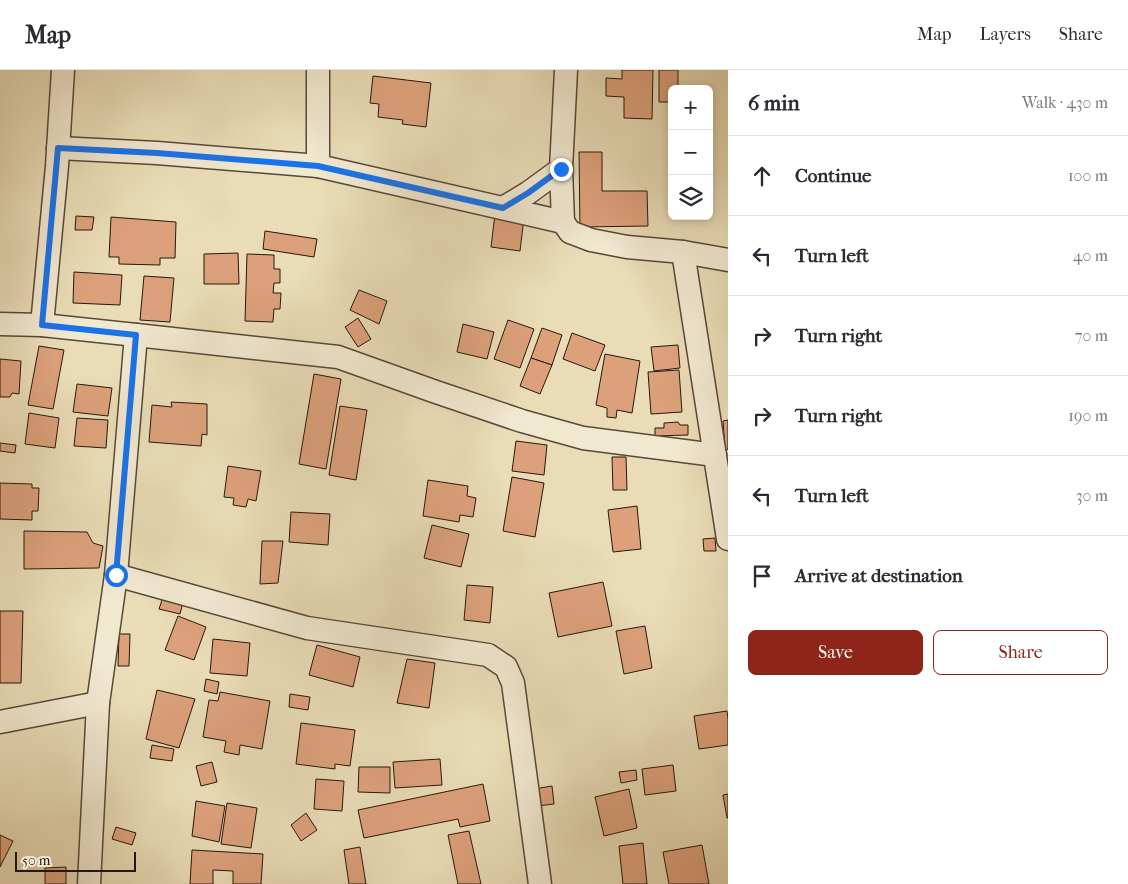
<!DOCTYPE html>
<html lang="en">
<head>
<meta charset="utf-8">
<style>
  :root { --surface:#fff; --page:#f2f2f3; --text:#2b2b33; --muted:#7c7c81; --line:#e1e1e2; --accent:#8f2418 }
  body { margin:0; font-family:"IM FELL French Canon",serif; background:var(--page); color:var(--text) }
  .controls { position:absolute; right:15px; top:15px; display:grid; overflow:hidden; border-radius:8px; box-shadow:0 2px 8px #0003 }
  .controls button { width:45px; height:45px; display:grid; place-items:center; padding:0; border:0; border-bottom:1px solid var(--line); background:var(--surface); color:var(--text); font:25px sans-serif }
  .scale { position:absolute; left:15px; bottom:12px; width:121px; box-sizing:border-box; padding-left:5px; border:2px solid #27180e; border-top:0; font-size:14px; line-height:18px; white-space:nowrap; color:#27180e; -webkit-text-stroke:4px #f1e8d0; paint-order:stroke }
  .stop { position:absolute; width:15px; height:15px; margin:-11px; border:4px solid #1a73e8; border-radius:50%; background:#fff }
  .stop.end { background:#1a73e8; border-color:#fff; box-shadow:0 1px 5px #0008 }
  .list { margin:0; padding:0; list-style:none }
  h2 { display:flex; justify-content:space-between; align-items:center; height:65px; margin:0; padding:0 20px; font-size:21px }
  h2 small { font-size:16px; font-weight:400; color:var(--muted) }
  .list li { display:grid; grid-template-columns:32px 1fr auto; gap:15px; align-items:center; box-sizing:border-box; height:80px; padding:0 20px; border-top:1px solid var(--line) }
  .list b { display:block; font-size:19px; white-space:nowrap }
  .list em { font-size:16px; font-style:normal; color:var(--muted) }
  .actions { display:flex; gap:10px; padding:15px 20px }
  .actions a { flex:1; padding:11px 0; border:1px solid var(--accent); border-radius:8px; text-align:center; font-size:18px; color:var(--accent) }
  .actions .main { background:var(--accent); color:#fff }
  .icon { flex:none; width:28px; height:28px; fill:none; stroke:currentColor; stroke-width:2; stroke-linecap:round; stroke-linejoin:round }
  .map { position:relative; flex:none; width:728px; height:814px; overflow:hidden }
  header { display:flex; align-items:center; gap:30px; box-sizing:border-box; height:70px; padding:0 25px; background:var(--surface); border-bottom:1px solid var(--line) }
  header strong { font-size:24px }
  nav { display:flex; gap:28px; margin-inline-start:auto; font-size:18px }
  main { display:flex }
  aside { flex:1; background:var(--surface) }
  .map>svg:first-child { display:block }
</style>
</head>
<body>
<header>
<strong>Map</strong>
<nav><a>Map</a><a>Layers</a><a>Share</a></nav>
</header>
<main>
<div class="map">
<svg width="728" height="814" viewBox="0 0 728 814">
  <rect width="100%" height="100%" fill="#e9dcb6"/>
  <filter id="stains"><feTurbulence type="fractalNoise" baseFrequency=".004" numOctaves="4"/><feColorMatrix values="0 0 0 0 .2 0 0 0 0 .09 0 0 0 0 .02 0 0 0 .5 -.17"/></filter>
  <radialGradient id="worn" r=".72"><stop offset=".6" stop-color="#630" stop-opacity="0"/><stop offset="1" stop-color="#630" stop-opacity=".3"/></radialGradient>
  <g fill="#dca17b" stroke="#27180e">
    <polygon points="622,0 653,0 652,49 624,48 624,27 606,26 606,8 622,9"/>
    <polygon points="659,0 678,0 678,19 672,19 672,32 659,32"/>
    <polygon points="373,6 431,13 426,57 402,54 403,50 378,47 379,34 370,33"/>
    <polygon points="579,82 602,82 602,121 647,121 648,156 580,157"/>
    <polygon points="495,144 524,148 520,181 491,177"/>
    <polygon points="76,146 94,147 92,160 75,160"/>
    <polygon points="111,147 176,152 175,188 160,188 160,195 119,194 119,187 109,187"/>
    <polygon points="265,161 317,169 314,187 263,179"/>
    <polygon points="238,183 239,214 204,214 204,184"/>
    <polygon points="247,184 274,185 274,199 280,199 280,213 274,213 273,223 281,223 280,239 274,239 273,252 245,251"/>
    <polygon points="74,202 122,205 120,235 73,233"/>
    <polygon points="144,206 174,208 170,252 140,250"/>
    <polygon points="359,220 387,231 379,254 350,240"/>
    <polygon points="358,248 371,269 358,277 345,257"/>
    <polygon points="508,250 534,259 520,298 494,289"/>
    <polygon points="463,254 494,262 487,289 457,282"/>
    <polygon points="542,258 562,265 552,295 531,288"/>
    <polygon points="572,263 605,275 595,301 563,289"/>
    <polygon points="678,275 680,298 654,301 651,277"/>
    <polygon points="39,276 64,280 53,339 28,335"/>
    <polygon points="605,284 640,291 632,343 617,340 616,348 607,347 607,338 596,335"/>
    <polygon points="531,288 552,295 540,324 520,316"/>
    <polygon points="0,289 21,291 19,324 12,323 10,327 0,327"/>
    <polygon points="679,300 682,342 651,344 648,302"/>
    <polygon points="314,304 341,309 326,399 299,394"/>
    <polygon points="77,314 112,318 108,346 73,342"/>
    <polygon points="171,332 207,334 207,365 202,364 201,376 149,372 152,335 172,337"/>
    <polygon points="340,336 367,340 356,410 329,405"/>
    <polygon points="29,343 59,348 55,378 25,374"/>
    <polygon points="77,348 108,350 106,378 74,376"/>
    <polygon points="728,350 728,379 725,380 723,351"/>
    <polygon points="678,352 680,355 688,355 688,365 655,366 655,358 664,358 664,353"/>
    <polygon points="516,371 547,375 544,405 512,401"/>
    <polygon points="0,373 16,375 15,383 0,381"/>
    <polygon points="612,387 626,387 627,420 613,420"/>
    <polygon points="228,396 261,401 256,431 248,429 246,437 233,435 234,428 224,427"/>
    <polygon points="512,407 544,413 535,467 503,461"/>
    <polygon points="428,410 468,416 467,426 476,428 473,447 460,445 459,452 423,446"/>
    <polygon points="0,413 32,414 32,418 39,418 38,441 32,441 32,450 0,449"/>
    <polygon points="637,436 641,479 613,482 608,440"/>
    <polygon points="291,442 330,444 328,475 289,472"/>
    <polygon points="432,455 469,464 461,497 424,488"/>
    <polygon points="24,461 87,462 93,473 103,476 99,498 24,499"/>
    <polygon points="715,468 716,481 704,481 703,469"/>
    <polygon points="262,471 283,471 278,513 260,514"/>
    <polygon points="603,512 612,556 558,567 549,523"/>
    <polygon points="467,515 493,517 490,553 464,550"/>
    <polygon points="163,527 183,532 180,544 159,539"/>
    <polygon points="0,541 23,541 21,613 0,613"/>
    <polygon points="178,546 206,557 194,590 165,580"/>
    <polygon points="645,556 652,598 624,604 616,561"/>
    <polygon points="119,564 130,564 129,596 118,596"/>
    <polygon points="213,569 250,573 247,606 210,603"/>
    <polygon points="317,575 360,587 353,617 309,605"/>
    <polygon points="407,589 435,593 429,638 397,633"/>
    <polygon points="206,609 219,612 217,624 204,621"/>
    <polygon points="157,620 195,629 179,678 146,669"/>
    <polygon points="220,622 270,631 262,679 240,675 239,685 224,682 226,671 203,667 209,630 218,631"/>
    <polygon points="290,624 310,627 308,640 289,637"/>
    <polygon points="727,641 728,649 728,675 699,679 694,646"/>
    <polygon points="301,653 355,660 350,696 335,694 335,699 296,694"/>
    <polygon points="152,675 174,679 172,691 150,688"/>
    <polygon points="440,689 442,715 395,718 393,692"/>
    <polygon points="212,692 217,712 201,716 196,696"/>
    <polygon points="673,695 676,721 645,725 642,699"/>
    <polygon points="359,697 390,697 390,723 358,722"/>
    <polygon points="636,700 637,710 621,713 619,702"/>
    <polygon points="316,709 344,711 342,741 314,739"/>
    <polygon points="483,714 490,751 460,757 458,749 364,768 358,740"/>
    <polygon points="552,716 554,734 537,736 534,719"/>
    <polygon points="629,719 637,758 604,766 595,727"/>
    <polygon points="728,724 728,748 727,748 723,725"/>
    <polygon points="196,731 225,736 219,772 192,766"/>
    <polygon points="227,733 257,738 251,778 221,774"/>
    <polygon points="306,743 317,760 301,771 291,755"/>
    <polygon points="116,757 136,763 132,775 112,769"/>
    <polygon points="469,761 481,814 458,814 448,765"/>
    <polygon points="0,765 13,771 0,797"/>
    <polygon points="643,773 647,814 623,814 619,776"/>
    <polygon points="702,775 709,814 669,814 663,782"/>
    <polygon points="360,777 366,814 349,814 344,780"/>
    <polygon points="192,780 263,784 261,814 233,814 233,801 213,800 213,814 190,814"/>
    <polygon points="66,797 66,814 45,814 45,798"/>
  </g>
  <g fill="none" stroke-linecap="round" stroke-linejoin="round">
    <g stroke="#584938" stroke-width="25">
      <g id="minor">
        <polyline points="566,0 561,99 563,152 570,162 591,170 627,177 683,182 728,190"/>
        <polyline points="58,78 157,83 318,96 563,152"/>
        <polyline points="318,96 318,0"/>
        <polyline points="503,138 528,123 561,99"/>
        <polyline points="683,182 728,469"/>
        <polyline points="0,254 42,255 136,265 116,505 98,633 89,814"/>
        <polyline points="42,255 57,96 63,0"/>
        <polyline points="136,265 338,287 436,322 522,351 583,368 715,385"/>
        <polyline points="116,505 307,558 488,585 506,597 513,613 540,814"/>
        <polyline points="0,652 98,633"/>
      </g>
    </g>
    <use href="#minor" stroke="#f1e8d0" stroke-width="22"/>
  </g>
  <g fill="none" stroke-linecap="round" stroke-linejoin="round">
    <polyline stroke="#1a73e8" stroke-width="6" points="116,505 136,265 42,255 58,78 157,83 318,96 503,138 528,123 561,99"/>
  </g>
  <rect width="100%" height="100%" filter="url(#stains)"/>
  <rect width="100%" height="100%" fill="url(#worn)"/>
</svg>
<div class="controls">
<button>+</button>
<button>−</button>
<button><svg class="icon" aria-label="layers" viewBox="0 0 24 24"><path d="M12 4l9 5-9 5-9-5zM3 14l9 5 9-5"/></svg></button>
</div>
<div class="scale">50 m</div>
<div class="stop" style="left:116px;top:505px"></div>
<div class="stop end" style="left:561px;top:99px"></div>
</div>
<aside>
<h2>6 min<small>Walk · 430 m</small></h2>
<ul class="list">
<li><svg class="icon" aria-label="ahead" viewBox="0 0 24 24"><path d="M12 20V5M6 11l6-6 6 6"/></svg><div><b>Continue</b></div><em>100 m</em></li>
<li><svg class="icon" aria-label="left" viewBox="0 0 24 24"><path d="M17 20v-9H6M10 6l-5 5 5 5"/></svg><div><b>Turn left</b></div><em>40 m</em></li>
<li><svg class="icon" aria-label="right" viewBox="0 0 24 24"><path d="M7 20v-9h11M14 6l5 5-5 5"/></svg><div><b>Turn right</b></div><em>70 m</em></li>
<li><svg class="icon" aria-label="right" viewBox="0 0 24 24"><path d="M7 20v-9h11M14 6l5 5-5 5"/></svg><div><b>Turn right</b></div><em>190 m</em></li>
<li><svg class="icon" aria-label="left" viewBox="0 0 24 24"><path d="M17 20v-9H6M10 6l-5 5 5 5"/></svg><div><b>Turn left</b></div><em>30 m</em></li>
<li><svg class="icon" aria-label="arrive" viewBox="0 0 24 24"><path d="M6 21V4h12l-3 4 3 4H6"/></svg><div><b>Arrive at destination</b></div></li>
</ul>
<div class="actions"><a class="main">Save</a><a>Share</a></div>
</aside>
</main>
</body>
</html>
